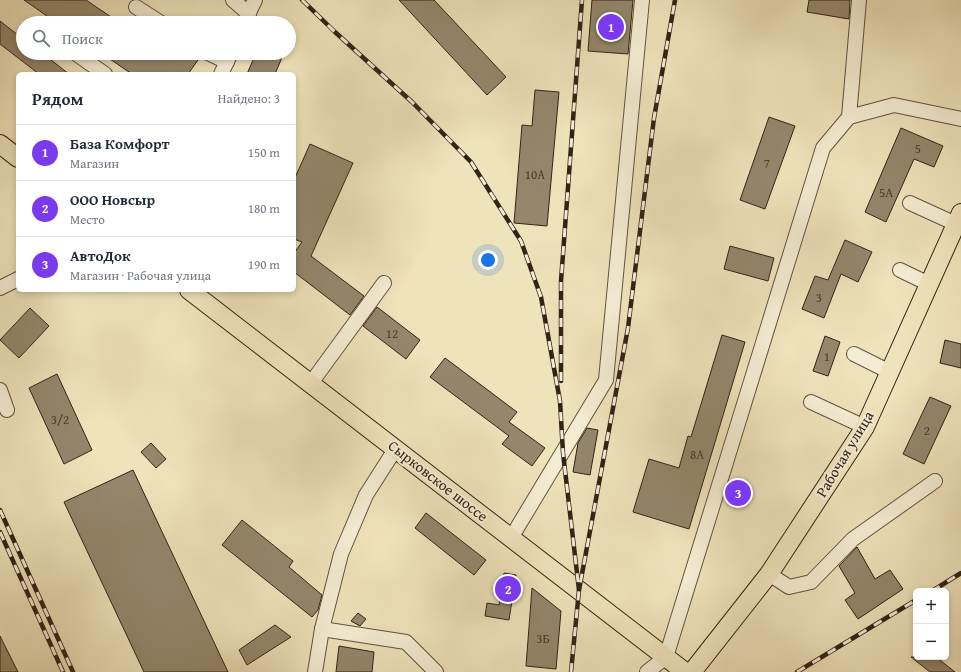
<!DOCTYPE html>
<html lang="ru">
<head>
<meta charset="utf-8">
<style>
  :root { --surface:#fff; --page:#f6f6f7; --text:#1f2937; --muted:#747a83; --line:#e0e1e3; --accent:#7c3aed }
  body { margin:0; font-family:"Gentium Book Plus",serif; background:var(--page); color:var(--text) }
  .controls { position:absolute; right:12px; bottom:12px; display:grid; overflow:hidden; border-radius:6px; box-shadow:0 2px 6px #0003 }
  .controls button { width:36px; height:36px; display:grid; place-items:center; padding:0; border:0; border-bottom:1px solid var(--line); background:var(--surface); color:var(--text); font:20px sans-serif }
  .you { position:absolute; left:488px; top:260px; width:14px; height:14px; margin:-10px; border:3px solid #fff; border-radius:50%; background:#1a73e8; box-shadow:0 0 0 6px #1a73e833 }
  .badge { display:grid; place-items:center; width:26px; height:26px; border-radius:50%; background:var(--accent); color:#fff; font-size:13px; font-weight:700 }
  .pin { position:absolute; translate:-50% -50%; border:2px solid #fff; box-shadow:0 1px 4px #0006 }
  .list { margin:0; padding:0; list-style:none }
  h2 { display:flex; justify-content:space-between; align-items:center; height:52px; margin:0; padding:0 16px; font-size:17px }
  h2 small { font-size:13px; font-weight:400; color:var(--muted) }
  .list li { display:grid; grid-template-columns:26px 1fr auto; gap:12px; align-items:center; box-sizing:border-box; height:56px; padding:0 16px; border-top:1px solid var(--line) }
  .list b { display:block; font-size:15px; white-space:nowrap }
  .list p { margin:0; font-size:13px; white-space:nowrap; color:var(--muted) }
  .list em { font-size:13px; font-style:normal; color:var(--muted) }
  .icon { flex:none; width:22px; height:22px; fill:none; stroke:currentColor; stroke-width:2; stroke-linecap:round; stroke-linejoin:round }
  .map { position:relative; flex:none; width:961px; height:672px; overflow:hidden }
  .search { position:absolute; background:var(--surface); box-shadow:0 2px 6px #0003; left:16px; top:16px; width:280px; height:44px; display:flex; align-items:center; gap:10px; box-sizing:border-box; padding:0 14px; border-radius:22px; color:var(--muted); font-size:15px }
  .panel { position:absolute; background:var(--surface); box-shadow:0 2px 6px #0003; left:16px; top:72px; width:280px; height:220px; border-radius:6px }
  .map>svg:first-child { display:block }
</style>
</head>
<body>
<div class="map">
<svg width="961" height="672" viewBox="0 0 961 672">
  <rect width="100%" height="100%" fill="#efe3bb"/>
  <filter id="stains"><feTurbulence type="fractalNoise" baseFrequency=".005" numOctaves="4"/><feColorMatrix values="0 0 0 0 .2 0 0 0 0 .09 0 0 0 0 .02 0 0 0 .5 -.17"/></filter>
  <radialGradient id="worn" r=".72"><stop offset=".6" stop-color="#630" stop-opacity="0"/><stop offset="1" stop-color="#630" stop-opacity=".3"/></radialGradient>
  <g fill="#94876c" stroke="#322317">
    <polygon points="24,0 86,0 120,23 57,23"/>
    <polygon points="399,0 434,0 506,77 487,95"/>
    <polygon points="592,0 633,0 628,54 588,51"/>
    <polygon points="809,0 850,0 849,19 807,12"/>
    <polygon points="0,21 23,39 23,53 42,53 69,74 39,74 0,44"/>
    <polygon points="101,53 188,53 198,60 188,74 132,74"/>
    <polygon points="256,53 284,53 275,74 247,74"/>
    <polygon points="535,90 559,92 547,226 514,223 522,125 532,126"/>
    <polygon points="769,117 795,126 765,209 740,200"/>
    <polygon points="901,128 943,146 934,167 914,159 886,222 865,212"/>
    <polygon points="310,144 353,163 311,256 364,296 350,315 294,272 294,253 302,242 294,239 294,180"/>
    <polygon points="845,240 872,252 858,282 841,274 824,318 802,309 815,276 828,280"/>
    <polygon points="730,246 774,258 768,281 724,269"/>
    <polygon points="377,307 420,340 406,359 363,326"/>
    <polygon points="30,308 49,326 19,358 0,340"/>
    <polygon points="722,335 745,342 689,529 633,512 649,459 679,468 688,436 691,437"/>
    <polygon points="825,336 840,342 828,376 813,371"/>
    <polygon points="945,340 961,344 961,368 940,363"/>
    <polygon points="445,358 517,412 509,422 545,448 532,466 502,444 509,436 430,377"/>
    <polygon points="57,374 92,450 64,464 29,388"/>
    <polygon points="930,397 951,406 924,464 903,454"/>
    <polygon points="587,428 598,430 590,475 573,472 578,443"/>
    <polygon points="151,443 166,459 156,468 141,452"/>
    <polygon points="133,470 228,672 144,672 64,502"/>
    <polygon points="426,513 486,560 474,575 415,528"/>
    <polygon points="242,520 293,561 289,567 322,595 318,610 312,617 222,545"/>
    <polygon points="857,547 875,579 890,570 903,589 858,619 845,600 855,593 839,566"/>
    <polygon points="504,573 516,575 509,620 485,616 487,603 499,605"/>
    <polygon points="532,588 561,611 556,669 526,666"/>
    <polygon points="358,613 366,619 360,626 351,621"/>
    <polygon points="275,625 291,637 247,665 239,650"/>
    <polygon points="0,636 18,672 0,672"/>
    <polygon points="339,646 374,652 372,672 336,672"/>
    <polygon points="911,657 936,657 955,672 930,672"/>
  </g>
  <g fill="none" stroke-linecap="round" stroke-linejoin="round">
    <g stroke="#615340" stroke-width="16">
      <g id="minor">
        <polyline points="233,0 249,14"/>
        <polyline points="136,7 161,23"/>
        <polyline points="244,23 255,0"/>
        <polyline points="75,53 105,74"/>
        <polyline points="208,53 227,62"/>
        <polyline points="221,74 231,53"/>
        <polyline points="849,117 859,0"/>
        <polyline points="910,203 956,224"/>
        <polyline points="900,270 929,284"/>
        <polyline points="0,288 18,279"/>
        <polyline points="854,354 890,372"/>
        <polyline points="311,383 384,283"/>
        <polyline points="0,390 7,410"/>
        <polyline points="811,402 865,427"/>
        <polyline points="511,538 606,380 642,0"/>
        <polyline points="769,574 789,587 811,582 853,539 935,481"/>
        <polyline points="322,629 406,642 436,672"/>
        <polyline points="315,672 322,629 341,554 366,495 396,448"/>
        <polyline points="647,672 666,657 823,148 849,117 894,105 961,119"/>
      </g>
    </g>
    <g stroke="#322317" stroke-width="20">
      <g id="major">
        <polyline points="0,144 18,158"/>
        <polyline points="189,290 685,672"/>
        <polyline points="692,672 769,574 865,427 961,213"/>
      </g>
    </g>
    <use href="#minor" stroke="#f5edd3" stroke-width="14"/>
    <use href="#major" stroke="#efe3bb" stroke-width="18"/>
    <g stroke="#322317" stroke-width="4.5">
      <g id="rail">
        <polyline points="302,0 335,32 412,102 471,162 521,241 541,297 560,401 563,453 579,590"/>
        <polyline points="561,381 561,281 582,0"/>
        <polyline points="0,510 73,672"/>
        <polyline points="0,532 63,672"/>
        <polyline points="932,591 961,573"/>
        <polyline points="571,672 579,590 628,328 654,118 675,0"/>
        <polyline points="797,672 916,600"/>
      </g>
    </g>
    <use href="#rail" stroke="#f5edd3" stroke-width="3" stroke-dasharray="9" stroke-linecap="butt"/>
  </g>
  <g text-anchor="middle" stroke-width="4" stroke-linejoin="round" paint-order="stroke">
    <g font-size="13" fill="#4a3c2c">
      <text x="918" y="153">5</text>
      <text x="767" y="168">7</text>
      <text x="535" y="179">10А</text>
      <text x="886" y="197">5А</text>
      <text x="819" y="302">3</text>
      <text x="392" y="338">12</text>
      <text x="827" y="361">1</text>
      <text x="60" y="424">3/2</text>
      <text x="927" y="435">2</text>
      <text x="697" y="459">8А</text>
      <text x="543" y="643">3Б</text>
    </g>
    <g font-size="15" fill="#322317" stroke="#f5edd3">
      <text transform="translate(845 454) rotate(-59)" y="5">Рабочая улица</text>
      <text transform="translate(438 481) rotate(38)" y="5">Сырковское шоссе</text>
    </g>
  </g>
  <rect width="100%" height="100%" filter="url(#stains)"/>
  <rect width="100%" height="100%" fill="url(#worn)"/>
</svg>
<div class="controls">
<button>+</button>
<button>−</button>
</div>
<div class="you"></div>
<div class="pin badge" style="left:611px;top:27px">1</div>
<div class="pin badge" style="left:508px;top:589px">2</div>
<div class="pin badge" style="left:738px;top:493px">3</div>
<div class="search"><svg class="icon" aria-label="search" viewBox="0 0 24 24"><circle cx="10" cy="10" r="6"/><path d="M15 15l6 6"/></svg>Поиск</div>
<section class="panel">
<h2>Рядом<small>Найдено: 3</small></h2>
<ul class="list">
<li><span class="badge">1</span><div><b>База Комфорт</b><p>Магазин</p></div><em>150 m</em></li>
<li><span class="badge">2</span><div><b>ООО Новсыр</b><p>Место</p></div><em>180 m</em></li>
<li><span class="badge">3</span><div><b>АвтоДок</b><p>Магазин · Рабочая улица</p></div><em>190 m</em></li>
</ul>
</section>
</div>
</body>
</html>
